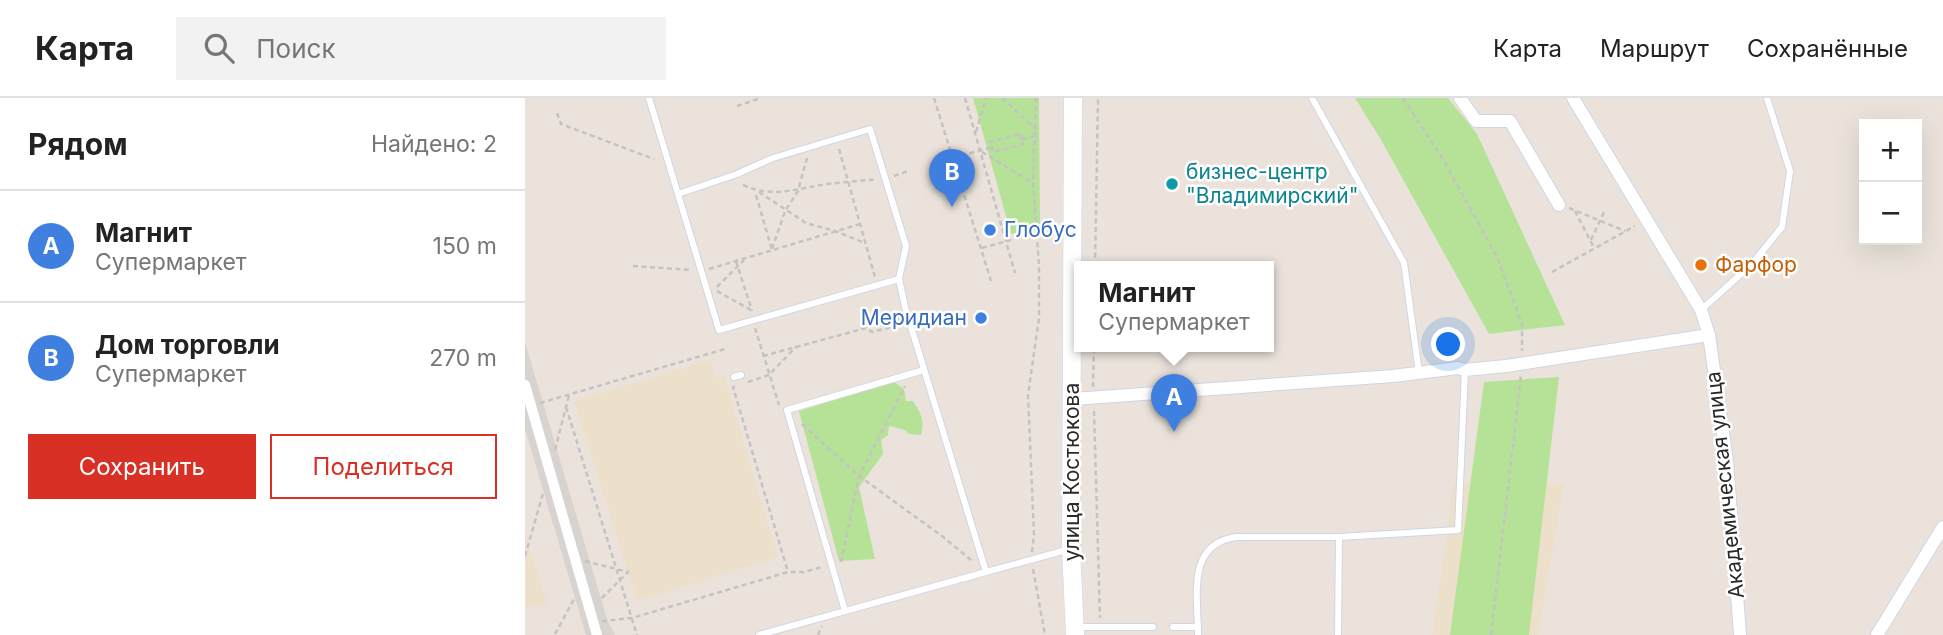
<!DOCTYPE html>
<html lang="ru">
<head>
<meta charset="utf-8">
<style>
  :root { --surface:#fff; --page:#f2f2f2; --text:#222; --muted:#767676; --line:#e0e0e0; --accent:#d93025 }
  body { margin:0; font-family:Inter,sans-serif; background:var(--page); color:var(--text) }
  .controls { position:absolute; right:21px; top:21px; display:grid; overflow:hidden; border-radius:0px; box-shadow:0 7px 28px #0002 }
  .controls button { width:63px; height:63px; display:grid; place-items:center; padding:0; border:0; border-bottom:2px solid var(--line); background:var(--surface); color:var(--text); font:35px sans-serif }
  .you { position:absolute; left:924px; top:247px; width:24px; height:24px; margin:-18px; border:5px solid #fff; border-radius:50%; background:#1a73e8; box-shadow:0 0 0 10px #1a73e833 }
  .badge { display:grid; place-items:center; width:46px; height:46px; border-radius:50%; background:var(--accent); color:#fff; font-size:23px; font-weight:700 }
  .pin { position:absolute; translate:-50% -58px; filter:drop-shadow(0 2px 4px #0008) }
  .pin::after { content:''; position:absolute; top:37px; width:24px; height:21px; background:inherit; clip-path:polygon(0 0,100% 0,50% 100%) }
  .popup { position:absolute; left:549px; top:163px; width:200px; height:91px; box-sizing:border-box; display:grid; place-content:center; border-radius:0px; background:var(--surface); filter:drop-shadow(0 2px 5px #0005); font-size:23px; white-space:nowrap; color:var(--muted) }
  .popup b { font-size:26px; color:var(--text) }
  .popup::after { content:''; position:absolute; left:50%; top:100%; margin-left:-14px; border:14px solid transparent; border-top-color:var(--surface) }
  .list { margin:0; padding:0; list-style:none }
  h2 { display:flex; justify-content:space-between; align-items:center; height:91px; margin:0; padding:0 28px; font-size:30px }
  h2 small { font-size:23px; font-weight:400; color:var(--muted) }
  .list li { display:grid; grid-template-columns:46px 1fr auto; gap:21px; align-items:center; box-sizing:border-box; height:112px; padding:0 28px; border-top:2px solid var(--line) }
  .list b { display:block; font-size:26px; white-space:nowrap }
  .list p { margin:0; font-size:23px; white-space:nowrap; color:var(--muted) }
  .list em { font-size:23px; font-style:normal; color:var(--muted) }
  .actions { display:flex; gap:14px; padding:21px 28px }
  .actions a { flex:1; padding:16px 0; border:2px solid var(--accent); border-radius:0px; text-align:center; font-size:24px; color:var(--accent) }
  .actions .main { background:var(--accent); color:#fff }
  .icon { flex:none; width:38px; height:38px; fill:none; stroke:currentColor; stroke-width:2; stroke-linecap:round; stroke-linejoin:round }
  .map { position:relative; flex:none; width:1418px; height:537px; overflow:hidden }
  header { display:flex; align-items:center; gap:42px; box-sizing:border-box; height:98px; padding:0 35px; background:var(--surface); border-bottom:2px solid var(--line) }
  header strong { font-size:33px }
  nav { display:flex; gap:38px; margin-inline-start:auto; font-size:24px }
  .search { width:490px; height:63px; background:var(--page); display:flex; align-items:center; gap:18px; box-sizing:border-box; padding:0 24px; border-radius:0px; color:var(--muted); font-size:26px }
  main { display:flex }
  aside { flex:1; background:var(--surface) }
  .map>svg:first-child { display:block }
</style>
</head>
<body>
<header>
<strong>Карта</strong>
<div class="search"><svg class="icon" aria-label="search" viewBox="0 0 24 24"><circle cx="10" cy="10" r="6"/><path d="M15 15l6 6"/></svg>Поиск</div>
<nav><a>Карта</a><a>Маршрут</a><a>Сохранённые</a></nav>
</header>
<main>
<aside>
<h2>Рядом<small>Найдено: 2</small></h2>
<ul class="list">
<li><span class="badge" style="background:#3f7fe0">A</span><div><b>Магнит</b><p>Супермаркет</p></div><em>150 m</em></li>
<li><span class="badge" style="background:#3f7fe0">B</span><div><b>Дом торговли</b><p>Супермаркет</p></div><em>270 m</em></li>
</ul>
<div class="actions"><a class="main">Сохранить</a><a>Поделиться</a></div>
</aside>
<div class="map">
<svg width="1418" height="537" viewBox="0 0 1418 537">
  <rect width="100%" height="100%" fill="#ebe3db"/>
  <g fill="#ede0ca">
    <polygon points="185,262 190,279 199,277 253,459 112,503 49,303"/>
    <polygon points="929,385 1039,386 1013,537 907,537"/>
    <polygon points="0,435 22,505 0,511"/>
  </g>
  <g fill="#b5e297">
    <polygon points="448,0 514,0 515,132 486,136"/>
    <polygon points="830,0 923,0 952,36 1040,227 964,236 855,40"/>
    <polygon points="1034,279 1004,537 925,537 959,284"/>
    <path d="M369 284 379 291 381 303H388C396 315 400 323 396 337L384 336 380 332 364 328 363 337 356 342 358 356 334 389 350 461 314 463 274 313Z"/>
  </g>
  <polygon fill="#d8d3ce" points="0,244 82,521 90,537 61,537 0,331"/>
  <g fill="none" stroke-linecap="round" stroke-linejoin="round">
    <g stroke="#d0d5e2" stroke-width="8">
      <g id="service">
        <polyline points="124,0 194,232 374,181"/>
        <polyline points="787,0 879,165 894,275"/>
        <polyline points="153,96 212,76 248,60 345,31 381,148 374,181 380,209 461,474 545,451"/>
        <polyline points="1176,212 1226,167 1257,129 1265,73 1242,0"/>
        <polyline points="209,279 216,277"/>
        <polyline points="320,513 262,312 399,272"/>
        <polyline points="551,529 628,529"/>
        <polyline points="648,529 673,529"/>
        <polyline points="234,537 461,474"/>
        <path d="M673 537C673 498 661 446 711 439H814L933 432 940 272"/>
        <polyline points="813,537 814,439"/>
      </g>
    </g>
    <g stroke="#d0d5e2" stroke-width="11">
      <polyline id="pedestrian" points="0,287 72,537"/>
    </g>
    <g stroke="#d0d5e2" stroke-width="14">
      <g id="minor">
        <polyline points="935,0 951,23 985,23 1034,107"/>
        <polyline points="1184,237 1202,363 1215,537"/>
        <polyline points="548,301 868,278 933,270 940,272 981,268 1184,237 1176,212 1048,0"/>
        <polyline points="1352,537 1418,429"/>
      </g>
    </g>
    <g stroke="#d0d5e2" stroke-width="19">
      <polyline id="secondary" points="548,0 546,450 550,537"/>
    </g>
    <g stroke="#c3c3c3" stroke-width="2.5" stroke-dasharray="5 3.5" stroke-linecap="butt">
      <polyline points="409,0 466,183"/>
      <polyline points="440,0 490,175"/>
      <polyline points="477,0 511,31"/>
      <polyline points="878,0 919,63 972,159 997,226 997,253"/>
      <polyline points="212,8 236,0"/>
      <polyline points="32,15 36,26 129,61"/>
      <polyline points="451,34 461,0"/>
      <polygon points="495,36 498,46 468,54 465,44"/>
      <polyline points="497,41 510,38"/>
      <polyline points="314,51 350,179"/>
      <polyline points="457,54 508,85"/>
      <polyline points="420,62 467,49"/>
      <polyline points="369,78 383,73"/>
      <path d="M218 87C249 101 272 90 303 86 319 84 336 83 352 81"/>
      <polyline points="234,94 281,125 310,133 340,145"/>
      <polyline points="231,97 247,152"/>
      <polyline points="1044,110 1100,133"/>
      <polyline points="1050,113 1069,150"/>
      <polyline points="1066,142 1080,112"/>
      <polyline points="457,150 511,135"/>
      <polyline points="247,151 260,113 273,93 282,60"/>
      <polyline points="211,163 227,213"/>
      <polyline points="108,168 167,172"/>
      <polyline points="570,168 573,0"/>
      <polyline points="184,171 335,126"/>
      <polyline points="1027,174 1110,128"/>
      <polyline points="192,189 219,162"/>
      <polyline points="192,193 226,212"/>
      <polyline points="230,230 254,307"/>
      <polyline points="238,258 341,230 347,234 370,228 375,219"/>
      <polyline points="223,284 244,277 272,248"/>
      <polyline points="210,288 208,289 263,474"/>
      <polyline points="568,289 569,248"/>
      <polyline points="15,305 200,251"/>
      <polyline points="41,309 112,537"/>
      <polyline points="569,313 575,520"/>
      <polyline points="277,326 334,378 417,438 446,462"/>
      <polyline points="30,352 44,297"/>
      <polyline points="507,454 509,437 503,297 514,220 514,167 508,85 511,0"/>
      <polyline points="0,458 19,392"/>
      <polyline points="60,463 103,474 74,503"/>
      <polyline points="316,464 334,378 380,288"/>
      <polyline points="508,471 520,537"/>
      <polyline points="77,523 107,520 263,474 279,474 297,469"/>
      <polyline points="30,536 49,501"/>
      <polyline points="293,537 297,528"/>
      <polyline points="966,537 996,277"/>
    </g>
    <use href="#service" stroke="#fff" stroke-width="6"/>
    <use href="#pedestrian" stroke="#fff" stroke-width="10"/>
    <use href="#minor" stroke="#fff" stroke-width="12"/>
    <use href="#secondary" stroke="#fff" stroke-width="18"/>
  </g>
  <circle fill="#0f9aa8" stroke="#fff" stroke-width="2.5" cx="647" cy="86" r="7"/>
  <g fill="#3f7fe0" stroke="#fff" stroke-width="2.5">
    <circle cx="465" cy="132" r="7"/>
    <circle cx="456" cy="220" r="7"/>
  </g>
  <circle fill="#e8710a" stroke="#fff" stroke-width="2.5" cx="1176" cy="167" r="7"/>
  <g text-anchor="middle" stroke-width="5" stroke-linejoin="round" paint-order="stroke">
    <g font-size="21" fill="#0d838f" stroke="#fff" text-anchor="start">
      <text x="661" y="81">бизнес-центр<tspan x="661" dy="24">"Владимирский"</tspan></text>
    </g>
    <g font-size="21" fill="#366cbe" stroke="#fff" text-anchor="start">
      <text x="479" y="139">Глобус</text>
      <text x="442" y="227" text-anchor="end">Меридиан</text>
    </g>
    <g font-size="21" fill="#c56008" stroke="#fff" text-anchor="start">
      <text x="1190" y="174">Фарфор</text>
    </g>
    <g font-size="21" fill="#292929" stroke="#fff">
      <text transform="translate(547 374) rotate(-90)" y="7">улица Костюкова</text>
      <text transform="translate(1200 387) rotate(-96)" y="7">Академическая улица</text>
    </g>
  </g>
</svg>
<div class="controls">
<button>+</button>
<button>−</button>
</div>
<div class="you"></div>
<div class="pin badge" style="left:649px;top:334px;background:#3f7fe0">A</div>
<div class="popup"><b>Магнит</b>Супермаркет</div>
<div class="pin badge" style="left:427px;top:109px;background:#3f7fe0">B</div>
</div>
</main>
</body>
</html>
